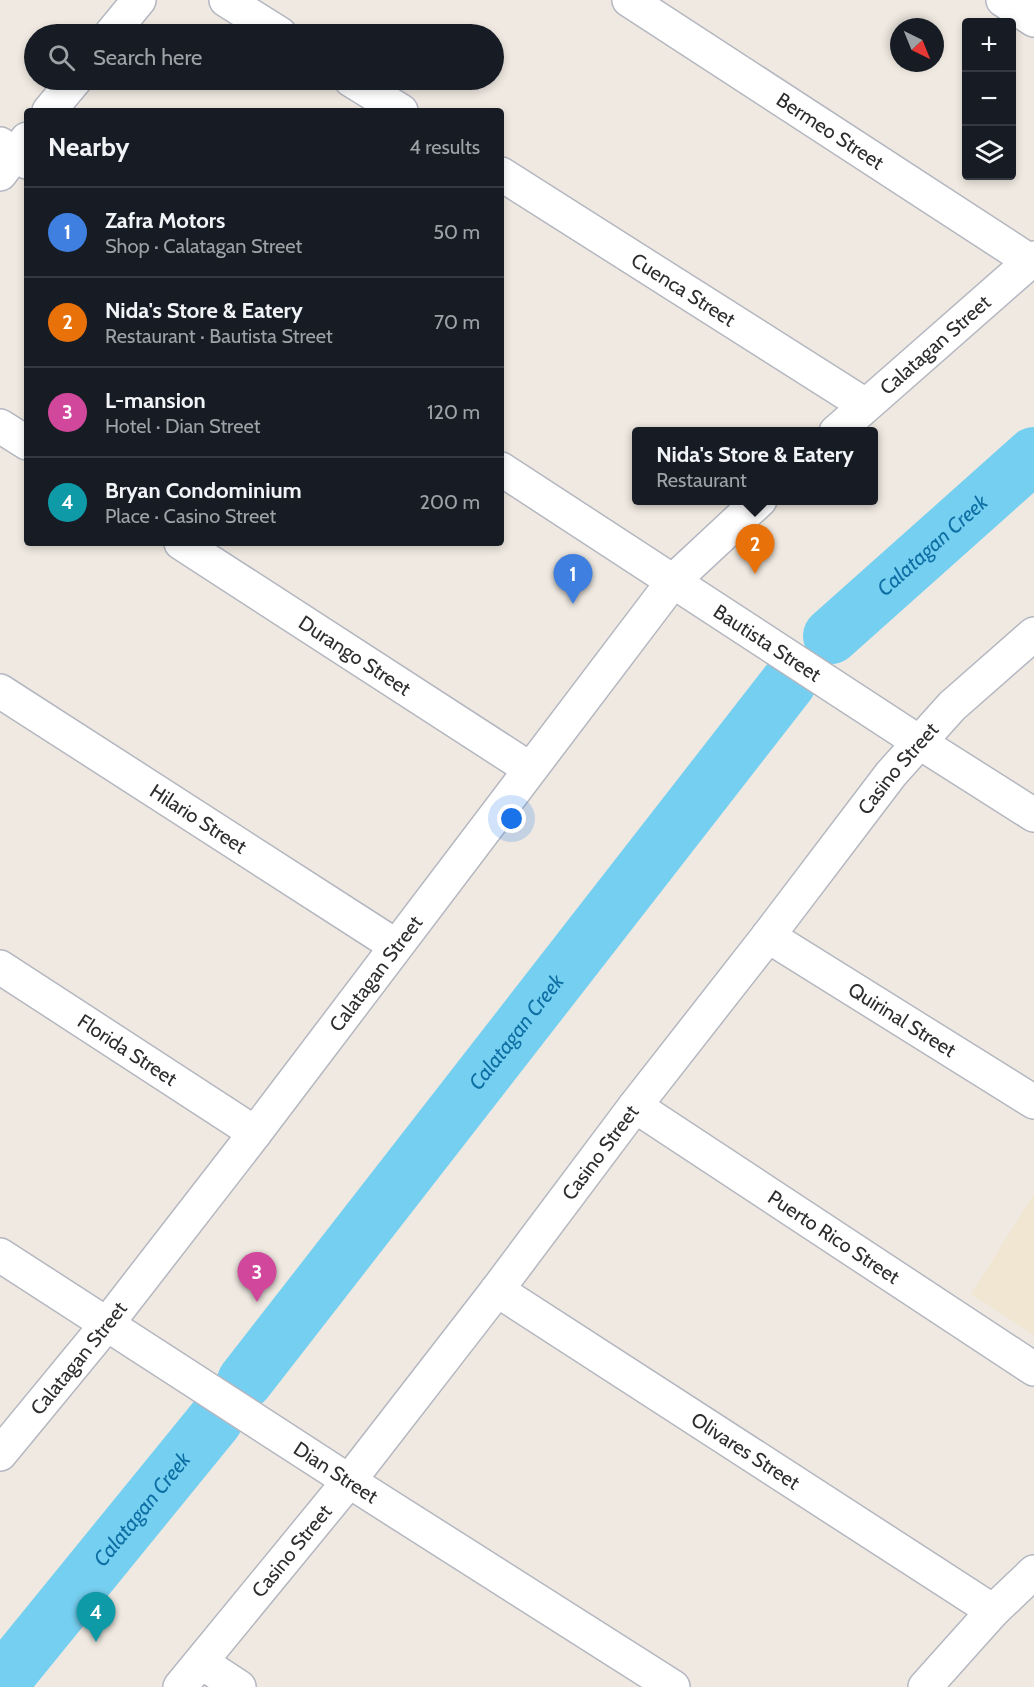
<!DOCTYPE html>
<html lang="en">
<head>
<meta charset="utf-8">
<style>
  :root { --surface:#171b24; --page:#20242c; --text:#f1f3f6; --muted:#9ea1a6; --line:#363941; --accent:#4264fb }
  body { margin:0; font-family:Cabin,sans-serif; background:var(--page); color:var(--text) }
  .controls { position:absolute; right:18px; top:18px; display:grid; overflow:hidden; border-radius:6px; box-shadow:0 3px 9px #0003 }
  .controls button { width:54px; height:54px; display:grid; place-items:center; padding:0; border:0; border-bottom:2px solid var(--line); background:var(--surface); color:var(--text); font:30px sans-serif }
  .compass { position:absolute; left:890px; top:18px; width:54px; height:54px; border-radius:50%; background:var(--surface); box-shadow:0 3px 9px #0003; rotate:137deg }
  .you { position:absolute; left:512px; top:819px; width:21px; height:21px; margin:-15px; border:4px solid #fff; border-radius:50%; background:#1a73e8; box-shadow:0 0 0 9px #1a73e833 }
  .badge { display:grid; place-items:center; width:39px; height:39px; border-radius:50%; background:var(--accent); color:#fff; font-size:20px; font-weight:700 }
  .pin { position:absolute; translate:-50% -50px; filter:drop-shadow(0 2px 3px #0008) }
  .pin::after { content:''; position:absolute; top:32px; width:21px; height:18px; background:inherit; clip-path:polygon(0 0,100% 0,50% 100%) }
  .popup { position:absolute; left:632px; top:427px; width:246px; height:78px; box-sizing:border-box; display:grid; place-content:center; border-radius:6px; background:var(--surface); filter:drop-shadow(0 2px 4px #0005); font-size:20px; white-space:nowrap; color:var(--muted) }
  .popup b { font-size:22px; color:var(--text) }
  .popup::after { content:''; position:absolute; left:50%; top:100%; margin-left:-12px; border:12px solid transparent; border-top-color:var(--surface) }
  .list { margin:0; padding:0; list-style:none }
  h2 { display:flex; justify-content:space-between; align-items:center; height:78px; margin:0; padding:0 24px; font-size:26px }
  h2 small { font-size:20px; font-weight:400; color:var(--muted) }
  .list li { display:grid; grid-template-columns:39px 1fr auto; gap:18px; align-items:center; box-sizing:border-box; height:90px; padding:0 24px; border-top:2px solid var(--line) }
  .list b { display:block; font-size:22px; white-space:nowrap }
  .list p { margin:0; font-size:20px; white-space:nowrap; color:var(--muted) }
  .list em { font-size:20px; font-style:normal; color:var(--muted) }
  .icon { flex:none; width:33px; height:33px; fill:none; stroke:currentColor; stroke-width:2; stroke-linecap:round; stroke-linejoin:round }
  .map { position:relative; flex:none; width:1034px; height:1687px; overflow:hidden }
  .search { position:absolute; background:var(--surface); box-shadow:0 3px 9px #0003; left:24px; top:24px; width:480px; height:66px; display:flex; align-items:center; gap:15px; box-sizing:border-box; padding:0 21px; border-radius:33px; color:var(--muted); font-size:22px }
  .panel { position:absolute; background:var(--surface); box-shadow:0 3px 9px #0003; left:24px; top:108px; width:480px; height:438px; border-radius:6px }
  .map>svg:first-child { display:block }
</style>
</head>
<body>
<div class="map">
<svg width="1034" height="1687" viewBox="0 0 1034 1687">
  <rect width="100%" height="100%" fill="#efe9e1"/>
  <polygon fill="#f0e6d1" points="1034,1194 1034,1335 971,1294"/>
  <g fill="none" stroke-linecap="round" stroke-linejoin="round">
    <g stroke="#75cff0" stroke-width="56">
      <path id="s1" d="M831 636 1034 455"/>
      <path id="s2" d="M245 1381 788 683"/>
      <path id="s3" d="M0 1684 215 1420"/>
    </g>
    <g stroke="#b4b7c1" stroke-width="36">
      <g id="street">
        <polyline points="226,0 280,34"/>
        <path id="s4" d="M629 0 1030 261"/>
        <polyline points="1003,0 1034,20"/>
        <polyline points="111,34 139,0"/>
        <polyline points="351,80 401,111"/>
        <polyline points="49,111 75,80"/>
        <polyline points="0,174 27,139"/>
        <path id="s5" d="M501 174 865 405"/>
        <polyline points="0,426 27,443"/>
        <path id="s6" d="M836 432 1034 258"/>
        <path id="s7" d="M181 543 530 769"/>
        <path id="s8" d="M0 691 396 946"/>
        <path id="s9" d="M768 936 1034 1102"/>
        <path id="s10" d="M0 967 255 1133"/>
        <path id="s11" d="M635 1106 1034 1369"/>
        <path id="s12" d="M497 1290 993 1611"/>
        <path id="s13" d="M0 1454 107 1324 255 1133 674 580 760 500"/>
        <polyline points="201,1662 239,1687"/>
        <path id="s14" d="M180 1687 349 1481 497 1290 635 1106 768 936 891 774 952 706 1034 634"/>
      </g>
    </g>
    <g stroke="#b4b7c1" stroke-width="36">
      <g id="secondary">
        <polyline points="0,144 27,162"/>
        <path id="s15" d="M501 469 919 742 1034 815"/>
        <path id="s16" d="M0 1255 349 1481 673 1687"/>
        <polyline points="925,1687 993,1611 1034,1572"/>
      </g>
    </g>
    <use href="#street" stroke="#fff" stroke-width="33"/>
    <use href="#secondary" stroke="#fff" stroke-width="33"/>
  </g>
  <g text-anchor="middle" stroke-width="6" stroke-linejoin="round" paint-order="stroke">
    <g font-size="20" fill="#2e2e2e" stroke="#fff">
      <text dy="7" stroke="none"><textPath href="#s4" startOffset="240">Bermeo Street</textPath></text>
      <text dy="7" stroke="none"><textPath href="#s5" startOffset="216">Cuenca Street</textPath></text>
      <text dy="7" stroke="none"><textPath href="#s6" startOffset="132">Calatagan Street</textPath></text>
      <text dy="7" stroke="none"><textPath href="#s15" startOffset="318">Bautista Street</textPath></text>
      <text dy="7" stroke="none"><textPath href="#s7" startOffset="207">Durango Street</textPath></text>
      <text dy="7" stroke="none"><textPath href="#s14" startOffset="1166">Casino Street</textPath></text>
      <text dy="7" stroke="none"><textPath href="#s8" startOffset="236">Hilario Street</textPath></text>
      <text dy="7" stroke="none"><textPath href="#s13" startOffset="610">Calatagan Street</textPath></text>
      <text dy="7" stroke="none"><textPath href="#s9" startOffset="158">Quirinal Street</textPath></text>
      <text dy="7" stroke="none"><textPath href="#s10" startOffset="152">Florida Street</textPath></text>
      <text dy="7" stroke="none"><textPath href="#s14" startOffset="680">Casino Street</textPath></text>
      <text dy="7" stroke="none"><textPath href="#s11" startOffset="238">Puerto Rico Street</textPath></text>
      <text dy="7" stroke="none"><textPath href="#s13" startOffset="124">Calatagan Street</textPath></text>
      <text dy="7" stroke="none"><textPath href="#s12" startOffset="296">Olivares Street</textPath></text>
      <text dy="7" stroke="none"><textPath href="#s16" startOffset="400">Dian Street</textPath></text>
      <text dy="7" stroke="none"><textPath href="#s14" startOffset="176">Casino Street</textPath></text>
    </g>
    <g font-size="21" font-style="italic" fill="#0d6fa3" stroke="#fff">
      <text dy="7" stroke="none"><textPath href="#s1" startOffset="136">Calatagan Creek</textPath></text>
      <text dy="7" stroke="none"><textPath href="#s2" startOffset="442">Calatagan Creek</textPath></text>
      <text dy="7" stroke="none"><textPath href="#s3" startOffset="225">Calatagan Creek</textPath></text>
    </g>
  </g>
</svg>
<div class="controls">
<button>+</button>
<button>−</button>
<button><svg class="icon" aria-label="layers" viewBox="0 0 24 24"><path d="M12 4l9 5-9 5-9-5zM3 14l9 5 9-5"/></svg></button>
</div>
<svg class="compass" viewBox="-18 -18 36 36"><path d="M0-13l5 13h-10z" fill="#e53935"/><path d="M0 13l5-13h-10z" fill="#9ea1a6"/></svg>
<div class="you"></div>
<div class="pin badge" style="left:573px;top:604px;background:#3f7fe0">1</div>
<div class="pin badge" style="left:755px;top:574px;background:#e8710a">2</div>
<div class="popup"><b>Nida's Store &amp; Eatery</b>Restaurant</div>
<div class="pin badge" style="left:257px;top:1302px;background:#d1479c">3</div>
<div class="pin badge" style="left:96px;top:1642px;background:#0f9aa8">4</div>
<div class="search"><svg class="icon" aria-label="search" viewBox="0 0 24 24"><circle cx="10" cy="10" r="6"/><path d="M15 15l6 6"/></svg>Search here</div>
<section class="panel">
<h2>Nearby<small>4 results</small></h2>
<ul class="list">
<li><span class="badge" style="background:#3f7fe0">1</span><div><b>Zafra Motors</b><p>Shop · Calatagan Street</p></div><em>50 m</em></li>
<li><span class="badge" style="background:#e8710a">2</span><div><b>Nida's Store &amp; Eatery</b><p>Restaurant · Bautista Street</p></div><em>70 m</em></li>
<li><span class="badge" style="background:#d1479c">3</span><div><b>L-mansion</b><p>Hotel · Dian Street</p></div><em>120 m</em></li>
<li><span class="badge" style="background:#0f9aa8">4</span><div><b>Bryan Condominium</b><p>Place · Casino Street</p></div><em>200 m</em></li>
</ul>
</section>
</div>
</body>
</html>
